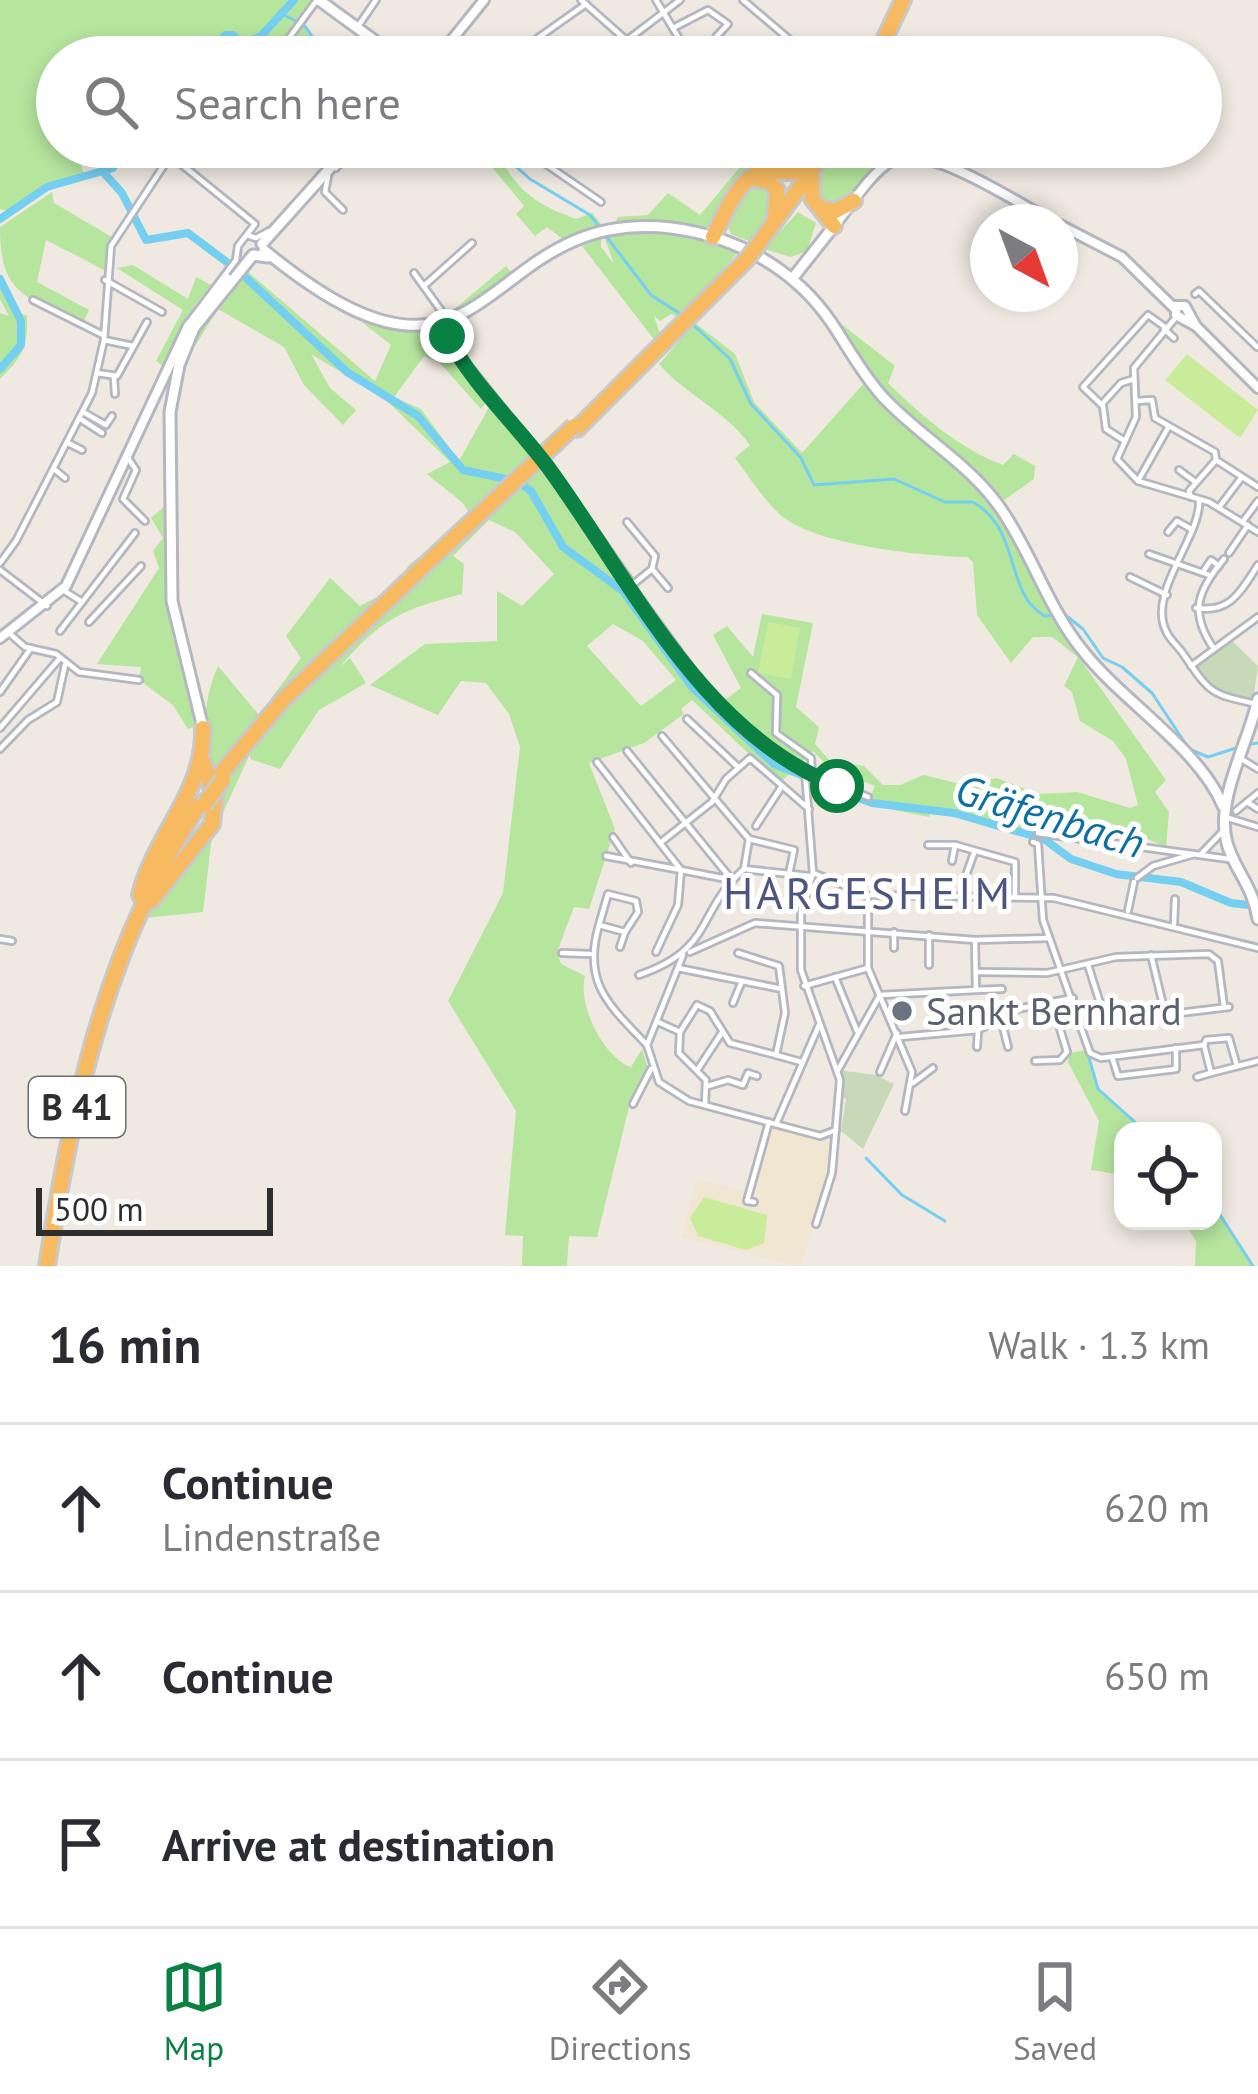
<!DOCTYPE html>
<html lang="en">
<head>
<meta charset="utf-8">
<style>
  :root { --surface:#fff; --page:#f2f2f3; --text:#2b2b33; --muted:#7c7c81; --line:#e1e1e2; --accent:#0b8043 }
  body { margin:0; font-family:"PT Sans",sans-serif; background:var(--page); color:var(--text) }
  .controls { position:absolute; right:36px; bottom:36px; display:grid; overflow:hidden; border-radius:24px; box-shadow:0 6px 18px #0003 }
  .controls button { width:108px; height:108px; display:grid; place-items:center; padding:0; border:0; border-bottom:3px solid var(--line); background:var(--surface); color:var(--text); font:60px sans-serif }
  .compass { position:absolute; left:970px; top:204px; width:108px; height:108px; border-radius:50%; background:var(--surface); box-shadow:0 6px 18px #0003; rotate:139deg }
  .scale { position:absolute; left:36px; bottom:30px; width:237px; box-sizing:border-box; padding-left:12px; border:6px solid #2e2e2e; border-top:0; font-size:33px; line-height:42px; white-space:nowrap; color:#2e2e2e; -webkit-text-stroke:9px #fff; paint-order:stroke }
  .stop { position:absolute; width:36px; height:36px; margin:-27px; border:9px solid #0b8043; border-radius:50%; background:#fff }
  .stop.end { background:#0b8043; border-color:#fff; box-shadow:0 3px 12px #0008 }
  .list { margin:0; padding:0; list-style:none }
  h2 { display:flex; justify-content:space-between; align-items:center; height:156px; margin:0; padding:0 48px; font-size:51px }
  h2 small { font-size:39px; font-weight:400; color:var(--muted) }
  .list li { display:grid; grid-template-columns:78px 1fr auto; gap:36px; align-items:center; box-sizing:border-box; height:168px; padding:0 48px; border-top:3px solid var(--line) }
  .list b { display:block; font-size:45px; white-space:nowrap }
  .list p { margin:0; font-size:39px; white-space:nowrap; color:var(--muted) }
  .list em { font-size:39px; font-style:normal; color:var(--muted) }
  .icon { flex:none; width:66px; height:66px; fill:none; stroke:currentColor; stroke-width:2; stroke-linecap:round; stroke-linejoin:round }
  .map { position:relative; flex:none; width:1258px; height:1266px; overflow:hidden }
  .search { position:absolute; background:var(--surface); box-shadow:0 6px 18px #0003; left:36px; right:36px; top:36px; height:132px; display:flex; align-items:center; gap:30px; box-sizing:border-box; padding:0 42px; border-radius:66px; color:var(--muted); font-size:45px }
  .sheet { height:660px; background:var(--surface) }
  nav { display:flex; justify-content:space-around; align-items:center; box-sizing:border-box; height:168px; border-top:3px solid var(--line); background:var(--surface); font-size:33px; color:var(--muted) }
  nav a { display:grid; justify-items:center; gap:6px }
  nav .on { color:var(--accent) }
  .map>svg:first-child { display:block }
</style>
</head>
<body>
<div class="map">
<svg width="1258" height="1266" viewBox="0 0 1258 1266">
  <rect width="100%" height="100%" fill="#efe9e1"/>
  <polygon fill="#f0e6d1" points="766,1123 823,1139 834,1137 829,1185 800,1266 681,1237 697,1179 746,1192"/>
  <g fill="#b6e59e" fill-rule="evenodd">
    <polygon points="0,0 314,0 302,18 307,33 336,57 286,57 266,40 246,52 236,42 219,57 57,57 57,147 109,147 81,166 84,174 29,195 9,211 0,209"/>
    <polygon points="794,147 820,147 799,171 754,171 708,230 660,222 613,228 618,217 648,215 668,193 700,215 755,149 772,166 779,165"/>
    <polygon points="836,147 900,147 840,206 823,207 814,197 814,181"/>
    <path d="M500 157C518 194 543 207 576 219L592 213 605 229 585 235 460 312 452 311 506 266 512 273 564 240 547 227 535 236 516 214 524 206 491 166Z"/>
    <polygon points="750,184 771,187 776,205 749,241 731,234 728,227"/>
    <path d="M52 192 54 203 115 239 104 270 46 240 37 282 89 310 83 323C26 295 0 298 0 227Z"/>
    <polygon points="798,212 816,223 807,251 791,257 764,249"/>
    <polygon points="664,231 739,251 681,318 671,314 660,321 654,316 661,337 656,342 582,246 601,238 601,247 614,264 604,236"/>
    <polygon points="133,265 188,299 196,277 211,285 186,317 165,367 156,361 183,310 117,268"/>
    <path d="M247 271 375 381 391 345 357 318 443 339 488 400 481 409 439 362 424 356 394 397 421 409 459 461 492 402 662 623 657 627 683 670 717 706 741 688 713 635 727 626 753 657 762 614 813 623 796 707 819 727 815 744 830 761 864 766 883 785H900L924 775 968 786 996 778 1039 794 1077 792 1130 808 1138 805 1126 759 1113 741 1080 721 1072 692 1064 686 1078 657 1052 637H1033L1011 663 977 615 973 562 967 557C922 556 816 545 782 516 764 501 749 476 735 458L750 445C725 410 688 397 659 364L695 323 735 354 754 402 802 453 865 382 999 512 1048 608 1083 654 1079 658 1166 780 1155 792 1169 812 1166 847 1106 821 1035 813 1031 837 931 811 929 817 830 797 828 784 869 799 875 786 830 768 813 751 780 783 692 700 681 709 684 714 644 743 589 763 615 829 589 909 574 907 557 952 561 964 585 976C577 1005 604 1058 631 1067L642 1049 648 1068 630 1103 597 1237 569 1236 567 1266H522L523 1236 505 1235 516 1111 448 1001 503 893 520 747 509 714 486 683 461 681 438 715 370 685 425 644 497 641V591L522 606 554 574 515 532 489 520 453 556 464 564 462 594C401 610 381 619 340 667L350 658 366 683 319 710 280 769 250 759V754L212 836 203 912 144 918 209 834C205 780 196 713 218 666L259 715 301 658 286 636 330 578 360 606 392 589 409 565 471 516 463 503 427 474 450 462 384 398 311 354 330 388 356 410 343 425 304 385 284 347 218 309 190 354 174 404C186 350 206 310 247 271ZM613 624 643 641 676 680 641 706 587 646Z"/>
    <path d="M0 275 20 313 27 316C28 348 22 357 0 379V313L9 316 0 299Z"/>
    <path d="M812 287 840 323 895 366 888 383C922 416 958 448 1003 465L1014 454 1035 466 1034 479 1000 503 967 465 879 389Z"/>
    <polygon points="167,504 172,634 199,725 188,729 173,705 139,680 141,667 97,664 159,568 153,551 163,538 151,518"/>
    <polygon points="1087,1050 1099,1089 1147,1131 1123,1131 1123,1175 1091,1170 1099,1121 1068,1062 1069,1053"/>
    <polygon points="1213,1202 1254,1266 1195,1266 1196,1241 1183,1221 1213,1221"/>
  </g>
  <g fill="#c8d9b8">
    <polygon points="1230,639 1258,666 1253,701 1214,692 1195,668"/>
    <polygon points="838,1070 876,1075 894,1084 863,1149 841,1131 846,1099 839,1096"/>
  </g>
  <g fill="#c9ec9a">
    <polygon points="1187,354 1258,410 1240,438 1165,380"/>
    <polygon points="768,622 800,628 791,679 758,673"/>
    <polygon points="704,1197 767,1215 764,1243 746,1250 698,1236 690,1218"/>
  </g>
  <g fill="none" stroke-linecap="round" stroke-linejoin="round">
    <g stroke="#75cff0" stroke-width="3">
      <polyline points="282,14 304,25 327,57"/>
      <polyline points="494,147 530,179 590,215 651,295 682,315"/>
      <polyline points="689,321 730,359 751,404 801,458 814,485 894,479 945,502 972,502"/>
      <path d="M974 503C1021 529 1005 596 1045 616L1054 615"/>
      <polyline points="1064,614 1083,629 1103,658 1122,667 1152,693 1189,749 1208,757 1236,748"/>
      <polyline points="1251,744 1258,743"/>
      <polyline points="1087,1051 1098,1089 1145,1131"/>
      <polyline points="866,1158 902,1195 945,1221"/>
      <polyline points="1213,1204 1253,1266"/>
    </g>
    <g stroke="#75cff0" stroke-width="8">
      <polyline points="219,57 216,47 225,35 233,35 241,45 261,36 294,0"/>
      <polyline points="103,172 122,193 146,240 188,233 228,263"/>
      <polyline points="0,219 47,187 113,168 126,147"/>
      <polyline points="242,274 347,372 418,416 463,470 516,481 531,491 563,547 623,591 692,687 774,764 872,803 954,813 1044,839 1071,859 1116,874 1181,882 1231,903 1257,906"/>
      <polyline points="0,279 21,321 21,345 0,369"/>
    </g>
    <g stroke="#b4b7c1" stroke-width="10">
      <g id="minor">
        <polyline points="581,0 625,39"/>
        <polyline points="656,0 690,57"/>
        <polyline points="743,0 810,57"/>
        <polyline points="359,25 376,0"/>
        <polyline points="673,28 708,10 728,24 716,37"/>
        <polyline points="275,57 317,0"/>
        <polyline points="511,57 586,4"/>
        <polyline points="555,57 557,54"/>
        <polyline points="605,57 680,0"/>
        <polyline points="521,147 601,202"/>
        <polyline points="596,147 612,155 625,147"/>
        <polyline points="170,155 255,224 238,246 236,260 188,324"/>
        <polyline points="336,168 355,147"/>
        <polyline points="328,176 325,192 343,210"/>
        <polyline points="247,235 256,238 269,231"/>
        <polyline points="414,273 445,316"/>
        <polyline points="105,280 162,312"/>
        <polyline points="425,285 472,243"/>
        <polyline points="1195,294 1199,291 1257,347"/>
        <polyline points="33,300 103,335"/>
        <polyline points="1177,316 1134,368 1136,417 1117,459 1138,481 1209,502 1258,532"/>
        <polyline points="1164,329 1174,338"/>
        <polyline points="104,340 133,346"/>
        <polyline points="97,373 117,376 147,322"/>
        <polyline points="114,378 115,394"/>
        <polyline points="1136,401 1152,400 1155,418 1215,452 1216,460 1258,487"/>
        <polyline points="1102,404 1121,383 1134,379"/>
        <polyline points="83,412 106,425 112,416"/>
        <polyline points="82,420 102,433"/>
        <polyline points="1123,440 1106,429 1103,406 1083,387 1148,315 1165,327"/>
        <polyline points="68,443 82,450"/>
        <polyline points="128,458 136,470 123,499 145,521"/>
        <polyline points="54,469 65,478"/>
        <polyline points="1179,470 1194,481"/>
        <polyline points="1138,481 1169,426"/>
        <polyline points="1191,497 1189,491 1216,460"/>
        <path d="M1199 500C1202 536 1145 594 1167 633 1171 641 1179 647 1184 655 1210 693 1210 694 1257 704"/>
        <polyline points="1220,506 1242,477"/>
        <polyline points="1244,520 1258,501"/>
        <polyline points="627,522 655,556 652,569 631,586 713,698 744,731 805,771 813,873"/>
        <polyline points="1168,532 1177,521 1191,529"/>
        <polyline points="1229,553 1248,525"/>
        <polyline points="1149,554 1209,575"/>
        <polyline points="0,563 16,541 92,393 104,340 111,246 176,147"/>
        <polyline points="652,569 668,588"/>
        <polyline points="0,570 47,606"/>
        <polyline points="1203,572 1211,560 1219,566"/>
        <polyline points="1130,577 1167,595"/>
        <polyline points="63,590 82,602"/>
        <path d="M1196 608C1231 613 1240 592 1258 565"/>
        <polyline points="89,622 141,566"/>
        <polyline points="60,631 135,533"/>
        <polyline points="9,633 25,647 56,654 79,672 139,680"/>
        <path d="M1214 649C1189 613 1197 591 1224 559"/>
        <polyline points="1191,666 1258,617"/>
        <polyline points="751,673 777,695 776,733 811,758 812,773"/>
        <polyline points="0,692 31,648"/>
        <polyline points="687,719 738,767"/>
        <polyline points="0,728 60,658"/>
        <polyline points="662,736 749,839 794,850 789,874"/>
        <polyline points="0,749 28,720 57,702 65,665"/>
        <polyline points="627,751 732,880"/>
        <polyline points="1243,760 1258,769"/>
        <polyline points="597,762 681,870 732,880"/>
        <polyline points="812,773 868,797"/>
        <polyline points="1247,802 1258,809"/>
        <polyline points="1236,811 1258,793"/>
        <polyline points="1225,817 1258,827"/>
        <polyline points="756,826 782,786"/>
        <polyline points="1038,833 1229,859"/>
        <polyline points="613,837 631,863"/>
        <polyline points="1033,842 1038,844 1043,920 1090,1053 1101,1058 1204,1045 1211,1073 1258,1061"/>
        <polyline points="660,843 712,802 726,779 750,758 809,809"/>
        <polyline points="928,845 955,845 1015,862 1015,896"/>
        <polyline points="1201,854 1225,829"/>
        <polyline points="606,856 681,870 678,905 656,952"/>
        <polyline points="952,861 955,845"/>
        <polyline points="744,869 749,839"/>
        <polyline points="813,873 868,895 1054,898 1258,948"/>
        <polyline points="813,873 801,909 801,970 840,1080 832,1173 816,1224"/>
        <polyline points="965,878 974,853"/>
        <polyline points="1137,878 1153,866 1194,854"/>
        <polyline points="868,895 868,968 912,1072 905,1111"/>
        <polyline points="1128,911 1134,882"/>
        <polyline points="1174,924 1175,899"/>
        <path d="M599 925 608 894 636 901 638 912 625 932 599 925C582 983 609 1005 646 1044"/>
        <polyline points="894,932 894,948"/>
        <polyline points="0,939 12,941"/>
        <polyline points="620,947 625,932"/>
        <polyline points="690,952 755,923 975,940 1049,938"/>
        <polyline points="562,953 590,954"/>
        <polyline points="738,953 779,966 782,989"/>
        <polyline points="683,955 647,1045 659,1082 689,1101 820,1136 836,1130"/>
        <polyline points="1151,955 1165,1013"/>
        <polyline points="929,965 929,935"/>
        <polyline points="1088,965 1106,1022"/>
        <polyline points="678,968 782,989 785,1013 776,1055 801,1062"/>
        <polyline points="976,972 1047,973 1116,957 1209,954 1218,961 1224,1007"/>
        <path d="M639 975C715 949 695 913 744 869L809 876"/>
        <polyline points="835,977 857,1031"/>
        <polyline points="804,986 868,968"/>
        <polyline points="976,990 1002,989"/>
        <polyline points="733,1003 742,981"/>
        <polyline points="1001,1019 1008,1047"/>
        <polyline points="658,1022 680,1032"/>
        <polyline points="1097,1023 1229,1007"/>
        <polyline points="900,1037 978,1030 1017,1009 1073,998"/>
        <polyline points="1204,1045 1206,1040 1229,1038 1237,1066"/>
        <polyline points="977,1047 978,1030"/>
        <polyline points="1112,1057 1118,1076 1176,1069 1176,1048"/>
        <polyline points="1035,1061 1060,1060 1067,1052 1052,1002"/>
        <polyline points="698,1069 721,1034"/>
        <polyline points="838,1070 880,995 976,990 975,940"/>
        <polyline points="880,1072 897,1033"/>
        <polyline points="1197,1077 1211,1073"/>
        <polyline points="913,1083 933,1068"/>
        <polyline points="708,1086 728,1080 743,1085 748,1073 757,1076"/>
        <polyline points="633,1104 651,1069"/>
        <polyline points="705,1104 706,1080 679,1053 680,1032 697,1005 710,1011 730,1043 776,1055"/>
        <polyline points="776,1124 819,1025"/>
        <polyline points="754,1202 747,1201 769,1122"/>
      </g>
    </g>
    <g stroke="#b4b7c1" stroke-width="14">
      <g id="tertiary">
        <polyline points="438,57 484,0"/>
        <path d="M835 225C851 205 869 175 891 161 926 140 1018 204 1054 222"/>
        <polyline points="1060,225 1122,257 1174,308"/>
        <polyline points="443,324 464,363 549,469 631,586"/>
        <polyline points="1196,326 1185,306 1176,306 1176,315 1196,326 1258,388"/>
        <polyline points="424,327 446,336"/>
        <polyline points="0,638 66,586 188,326 227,278"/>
      </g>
    </g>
    <g stroke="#b4b7c1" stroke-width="15">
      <g id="secondary">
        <polyline points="319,0 397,57"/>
        <polyline points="262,244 349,147"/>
        <path d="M264 250C496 441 475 206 671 228 735 236 794 268 831 322 848 347 862 374 883 397 920 437 969 463 1001 509 1032 554 1048 608 1083 651 1122 701 1199 748 1223 806"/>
        <polyline points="792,279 834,226"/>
        <path d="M1258 699C1249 741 1217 796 1226 839 1232 868 1252 882 1258 919"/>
        <polyline points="203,728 172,601 170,412 179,365 194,328 253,255 268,257"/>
      </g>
    </g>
    <g stroke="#c9c9c9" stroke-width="20">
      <g id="trunk">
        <polyline points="876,57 903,0"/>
        <polyline points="754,179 768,181 777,190 775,217"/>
        <polyline points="812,179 812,198 834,226"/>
        <polyline points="822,209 836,211 854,201"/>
        <path d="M713 237C722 219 737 182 756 174 784 165 789 184 818 158"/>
        <polyline points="757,246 829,147"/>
        <polyline points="577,429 747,259"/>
        <polyline points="219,776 283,700 424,566"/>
        <path d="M140 895C155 834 205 793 203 728"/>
        <polyline points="151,901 212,824 215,798 203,762"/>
        <path d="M47 1266C73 1101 106 944 200 803"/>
      </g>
    </g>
    <use href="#minor" stroke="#fff" stroke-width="4.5"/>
    <use href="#tertiary" stroke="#fff" stroke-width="8"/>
    <use href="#secondary" stroke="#fff" stroke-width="9"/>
    <use href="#trunk" stroke="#f8ba60" stroke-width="14"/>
    <g stroke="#c9c9c9" stroke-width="20" stroke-linecap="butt">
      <g id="trunk-bridge">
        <polyline points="747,259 757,246"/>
        <polyline points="424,566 574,426"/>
        <polyline points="204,805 223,779"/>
      </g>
    </g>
    <use href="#trunk-bridge" stroke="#f8ba60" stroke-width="14"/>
  </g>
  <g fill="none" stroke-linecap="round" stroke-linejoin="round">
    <path stroke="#0b8043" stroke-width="15" d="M447 336C473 385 515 423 548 467 632 582 701 732 837 786"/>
  </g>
  <circle fill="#6b7280" stroke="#fff" stroke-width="4.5" cx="902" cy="1011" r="12"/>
  <g text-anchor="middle" stroke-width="10" stroke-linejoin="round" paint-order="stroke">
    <rect fill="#fff" stroke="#6d6d6d" stroke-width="3" x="29" y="1077" width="96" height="60" rx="9"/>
    <g font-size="36" font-weight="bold" fill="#2e2e2e">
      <text x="77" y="1120">B 41</text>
    </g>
    <g font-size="39" fill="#5b616d" stroke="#fff" text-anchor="start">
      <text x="926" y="1025">Sankt Bernhard</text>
    </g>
    <g font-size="42" font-style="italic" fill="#0d6fa3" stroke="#fff">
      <text transform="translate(1050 816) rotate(17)" y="15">Gräfenbach</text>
    </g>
    <g font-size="45" letter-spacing="3" fill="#4d5680" stroke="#fff">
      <text x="868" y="909">HARGESHEIM</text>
    </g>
  </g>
</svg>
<div class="controls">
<button><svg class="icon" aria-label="locate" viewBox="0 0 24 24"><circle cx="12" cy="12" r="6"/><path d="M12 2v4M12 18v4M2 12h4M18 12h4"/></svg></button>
</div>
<svg class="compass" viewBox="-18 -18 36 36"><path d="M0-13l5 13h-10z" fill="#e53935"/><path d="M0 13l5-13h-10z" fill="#7c7c81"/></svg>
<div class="scale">500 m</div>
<div class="stop" style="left:837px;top:786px"></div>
<div class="stop end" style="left:447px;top:336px"></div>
<div class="search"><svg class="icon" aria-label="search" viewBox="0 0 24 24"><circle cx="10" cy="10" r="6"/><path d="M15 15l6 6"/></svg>Search here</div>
</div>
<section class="sheet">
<h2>16 min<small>Walk · 1.3 km</small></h2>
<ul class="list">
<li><svg class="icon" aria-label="ahead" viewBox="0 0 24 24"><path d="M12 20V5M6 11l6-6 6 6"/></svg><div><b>Continue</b><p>Lindenstraße</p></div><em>620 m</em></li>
<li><svg class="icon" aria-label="ahead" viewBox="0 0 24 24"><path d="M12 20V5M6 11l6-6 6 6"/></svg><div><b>Continue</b></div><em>650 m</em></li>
<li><svg class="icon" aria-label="arrive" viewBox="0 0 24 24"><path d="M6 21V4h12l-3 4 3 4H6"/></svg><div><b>Arrive at destination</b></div></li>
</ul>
</section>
<nav>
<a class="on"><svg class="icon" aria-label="map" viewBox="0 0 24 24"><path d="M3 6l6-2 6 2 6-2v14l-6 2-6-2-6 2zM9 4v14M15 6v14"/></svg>Map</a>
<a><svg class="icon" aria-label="directions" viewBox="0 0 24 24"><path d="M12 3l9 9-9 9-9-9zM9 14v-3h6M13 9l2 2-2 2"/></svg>Directions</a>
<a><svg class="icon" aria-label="saved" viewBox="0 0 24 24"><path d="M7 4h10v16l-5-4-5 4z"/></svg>Saved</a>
</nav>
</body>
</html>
